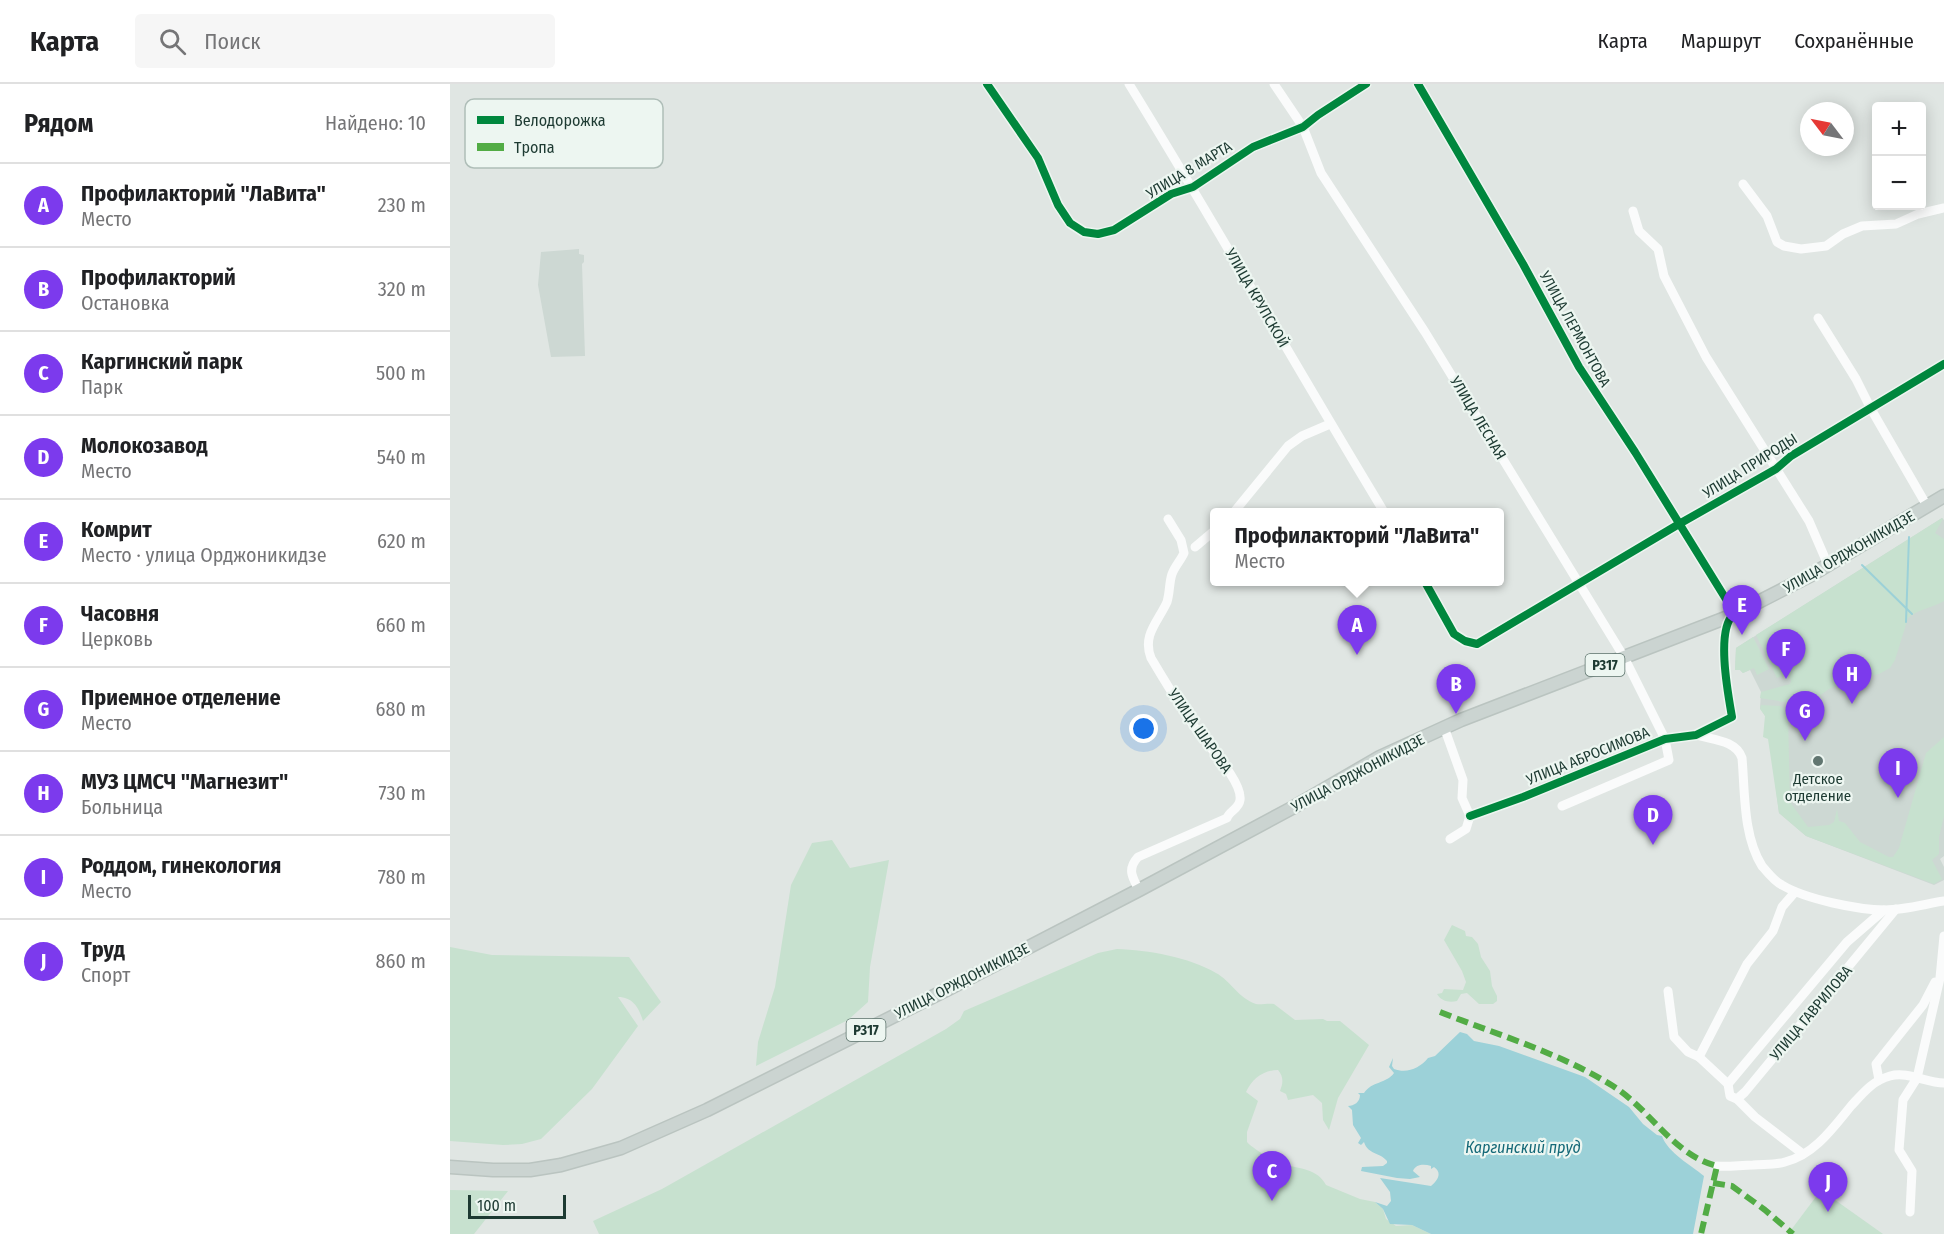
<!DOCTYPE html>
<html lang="ru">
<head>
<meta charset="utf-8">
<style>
  :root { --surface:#fff; --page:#f6f6f6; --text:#202124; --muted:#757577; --line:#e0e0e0; --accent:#7c3aed }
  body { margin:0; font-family:"Fira Sans Condensed",sans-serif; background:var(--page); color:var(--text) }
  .controls { position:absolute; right:18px; top:18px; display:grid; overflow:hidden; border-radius:6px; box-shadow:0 3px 15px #0003 }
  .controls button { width:54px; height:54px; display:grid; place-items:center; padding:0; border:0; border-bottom:2px solid var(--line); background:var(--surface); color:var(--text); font:30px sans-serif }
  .compass { position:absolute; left:1350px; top:18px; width:54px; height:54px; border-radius:50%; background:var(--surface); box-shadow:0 3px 15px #0003; rotate:302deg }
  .scale { position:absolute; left:18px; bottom:15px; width:98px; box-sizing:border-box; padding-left:6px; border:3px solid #1d3a32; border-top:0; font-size:16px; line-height:21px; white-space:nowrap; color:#1d3a32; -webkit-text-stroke:4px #edf6f1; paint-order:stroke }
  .you { position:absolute; left:694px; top:645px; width:21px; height:21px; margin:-15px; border:4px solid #fff; border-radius:50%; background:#1a73e8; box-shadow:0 0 0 9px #1a73e833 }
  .badge { display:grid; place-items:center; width:39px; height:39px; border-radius:50%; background:var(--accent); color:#fff; font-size:20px; font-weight:700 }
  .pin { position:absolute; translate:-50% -50px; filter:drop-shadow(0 2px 3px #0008) }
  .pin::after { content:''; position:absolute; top:32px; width:21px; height:18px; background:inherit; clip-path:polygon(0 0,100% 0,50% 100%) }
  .popup { position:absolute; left:760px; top:424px; width:294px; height:78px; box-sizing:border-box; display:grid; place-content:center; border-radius:6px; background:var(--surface); filter:drop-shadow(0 2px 4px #0005); font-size:20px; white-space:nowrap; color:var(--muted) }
  .popup b { font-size:22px; color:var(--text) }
  .popup::after { content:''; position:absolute; left:50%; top:100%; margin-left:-12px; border:12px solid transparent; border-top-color:var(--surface) }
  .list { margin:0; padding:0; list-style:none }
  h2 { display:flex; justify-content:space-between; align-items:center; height:78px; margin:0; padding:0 24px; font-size:26px }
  h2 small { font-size:20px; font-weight:400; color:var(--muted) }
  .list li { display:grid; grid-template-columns:39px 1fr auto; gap:18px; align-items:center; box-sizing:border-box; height:84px; padding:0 24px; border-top:2px solid var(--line) }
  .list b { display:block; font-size:22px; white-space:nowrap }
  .list p { margin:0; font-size:20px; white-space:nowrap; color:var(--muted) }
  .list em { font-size:20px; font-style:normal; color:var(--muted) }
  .icon { flex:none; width:33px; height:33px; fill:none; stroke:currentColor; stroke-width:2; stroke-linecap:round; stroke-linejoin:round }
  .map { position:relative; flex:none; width:1494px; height:1150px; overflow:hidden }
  header { display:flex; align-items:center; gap:36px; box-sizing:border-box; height:84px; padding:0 30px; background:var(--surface); border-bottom:2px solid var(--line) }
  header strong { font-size:28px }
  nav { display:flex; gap:33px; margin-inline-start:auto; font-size:21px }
  .search { width:420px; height:54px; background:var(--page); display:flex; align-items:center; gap:15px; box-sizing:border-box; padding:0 21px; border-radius:6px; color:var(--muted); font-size:22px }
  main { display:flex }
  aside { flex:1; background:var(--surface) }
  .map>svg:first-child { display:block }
</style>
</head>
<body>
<header>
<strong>Карта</strong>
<div class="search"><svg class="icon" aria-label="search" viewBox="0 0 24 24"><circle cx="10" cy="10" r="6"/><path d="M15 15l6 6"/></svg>Поиск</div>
<nav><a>Карта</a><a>Маршрут</a><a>Сохранённые</a></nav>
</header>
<main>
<aside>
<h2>Рядом<small>Найдено: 10</small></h2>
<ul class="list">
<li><span class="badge">A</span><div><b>Профилакторий &quot;ЛаВита&quot;</b><p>Место</p></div><em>230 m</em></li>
<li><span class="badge">B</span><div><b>Профилакторий</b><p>Остановка</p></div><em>320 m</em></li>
<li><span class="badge">C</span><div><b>Каргинский парк</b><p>Парк</p></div><em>500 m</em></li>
<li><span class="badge">D</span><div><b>Молокозавод</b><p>Место</p></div><em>540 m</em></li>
<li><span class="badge">E</span><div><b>Комрит</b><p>Место · улица Орджоникидзе</p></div><em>620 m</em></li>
<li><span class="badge">F</span><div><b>Часовня</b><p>Церковь</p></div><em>660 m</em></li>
<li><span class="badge">G</span><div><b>Приемное отделение</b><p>Место</p></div><em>680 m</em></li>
<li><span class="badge">H</span><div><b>МУЗ ЦМСЧ &quot;Магнезит&quot;</b><p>Больница</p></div><em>730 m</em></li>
<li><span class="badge">I</span><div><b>Роддом, гинекология</b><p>Место</p></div><em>780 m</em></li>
<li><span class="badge">J</span><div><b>Труд</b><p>Спорт</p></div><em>860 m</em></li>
</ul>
</aside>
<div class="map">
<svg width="1494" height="1150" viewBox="0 0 1494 1150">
  <rect width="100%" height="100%" fill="#e0e6e3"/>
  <g fill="#cdd8d3">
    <polygon points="129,165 129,170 134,171 134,178 132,180 135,272 101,273 88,201 91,168"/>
    <polygon points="1492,434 1494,436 1494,772 1490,775 1494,783 1494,796 1484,801 1356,752 1329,729 1317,635 1310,624 1311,608 1300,586 1293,589 1290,586 1285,586 1286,564"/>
  </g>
  <g fill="#c7e1cf">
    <path d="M1492 434 1493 435 1485 449 1494 455V517C1483 524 1468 525 1458 534L1445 576 1440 584 1429 590 1400 596 1379 605 1362 617 1334 618 1310 614 1311 608 1340 600 1341 597 1339 590H1336L1327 594 1306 551Z"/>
    <polygon points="1303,553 1319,585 1307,591 1304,584 1293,589 1290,586 1285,586 1286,564"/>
    <polygon points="1311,621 1331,622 1338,630 1340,718 1358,743 1379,741 1384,738 1387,725 1389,737 1395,739 1410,758 1439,773 1443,773 1449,764 1476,669 1494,653 1494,732 1489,753 1489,770 1482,776 1492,795 1484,800 1356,752 1329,729 1318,655 1313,653 1315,632 1310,625"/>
    <polygon points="382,756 400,784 439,776 420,883 418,918 398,936 306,982 308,958 325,903 341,801 362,759"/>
    <path d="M1002 841 1015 847 1016 852 1022 853 1028 860 1031 873 1040 887 1042 902 1047 912V917L1043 920H1029L1017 909 1011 910 1007 917C999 919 991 917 987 910L992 909 994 905 1013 906 1016 898 1012 887 994 856Z"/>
    <path d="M0 863 42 871 179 873 211 918 193 937C189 924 183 913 168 913L188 942 142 1005 91 1055 72 1060 53 1061 0 1057Z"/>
    <path d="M667 865C698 866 739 873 766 889 781 897 788 914 806 920 811 921 818 919 824 920L845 936 873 935 877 937H890L919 961 888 1014 879 1046 873 1036 872 1019 863 1011 838 1016 836 1010 830 1007C833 999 834 993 828 986 813 986 802 995 796 1008L808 1017 797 1048V1058C802 1064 826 1079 834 1081 849 1084 868 1085 876 1101L910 1115 925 1118 933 1125 936 1135 946 1142 962 1141 981 1150H149L143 1137 212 1105 496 945 510 935 514 927 648 869Z"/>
    <polygon points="0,1106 58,1107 24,1150 0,1150"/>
    <polygon points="1371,1106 1433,1150 1338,1150"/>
  </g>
  <path fill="#9cd1d8" d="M1010 948 1017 950 1024 957 1049 962 1135 993 1179 1023 1193 1040 1207 1051 1212 1052C1218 1069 1241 1081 1254 1092L1243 1150H981L962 1141 940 1140 933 1125 925 1118 937 1122 941 1117 940 1108 930 1094 981 1102C987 1097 993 1089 984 1083L981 1085V1082C974 1080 966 1080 963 1087L970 1093 960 1095 947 1094 911 1087 912 1083 933 1082 937 1079V1077C930 1068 918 1071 914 1058L911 1061 908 1059 911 1054 903 1041 902 1026 898 1022C904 1022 910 1018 910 1011L908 1009H914C922 997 936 1000 944 989L939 983 943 974 942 982 944 985C957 990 970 984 978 974L985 972Z"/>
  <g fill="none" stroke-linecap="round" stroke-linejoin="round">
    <g stroke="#9cd1d8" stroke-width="2">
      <polyline points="1412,481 1462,530"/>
      <polyline points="1456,538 1459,453"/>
    </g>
    <g stroke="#bac4c0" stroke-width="15">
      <polyline id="major" points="0,1083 43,1086 80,1086 111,1081 171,1064 257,1026 500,904 689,806 842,724 930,673 1011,636 1283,531 1361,491 1494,412"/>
    </g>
    <g stroke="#fafbfb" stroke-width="9">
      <polyline points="537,0 588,74 608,121 620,139 634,148 648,150 664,146 721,110 743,103 803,63 853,43 868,31 916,0"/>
      <path d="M679 0C766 141 848 286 934 428"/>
      <polyline points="824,0 853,43 871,89 975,248 1174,573 1215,655 1219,676 1112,722"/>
      <path d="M968 0 1073 180 1129 283 1185 368 1279 520 1283 531C1266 547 1278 610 1282 633L1246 651 1215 655 1073 713 1020 732"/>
      <polyline points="1293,100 1317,132 1327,158 1334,162 1351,165 1376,162 1393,150 1412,142 1446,140 1468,130 1494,124"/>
      <polyline points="1183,127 1189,147 1208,165 1214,192 1256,273 1359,437 1378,481"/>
      <polyline points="1368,234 1406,295 1421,325 1477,422"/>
      <polyline points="784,428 838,362 852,352 880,340"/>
      <polyline points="745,463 764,447"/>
      <polyline points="975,498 1004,550 1015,557 1027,560 1229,440 1326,385 1341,372 1494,280"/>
      <polyline points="994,643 1013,696 1012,714 1020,732 1016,745 1000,755"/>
      <path d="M1246 651C1263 656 1286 656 1292 674 1295 708 1293 752 1312 782 1317 788 1325 798 1332 801 1355 815 1408 826 1435 826 1454 826 1475 820 1494 817"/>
      <path d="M689 806C682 793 677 785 688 773L777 734C779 727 789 725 790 716 793 696 752 656 741 638 727 617 714 596 701 574 692 551 708 538 717 518 720 508 719 499 722 490 725 482 731 476 734 469L731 456 718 435"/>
      <polyline points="1218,907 1224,953 1238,968 1249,973 1278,1000 1280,1012 1287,1015 1295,1008 1446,825"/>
      <polyline points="1249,973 1297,880 1323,847 1332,823 1345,808"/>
      <polyline points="1429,996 1426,980 1473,921 1485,898"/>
      <polyline points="1278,1000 1397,858 1434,826"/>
      <polyline points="1287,1015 1305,1033 1353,1070"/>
      <path d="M1267 1082C1279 1083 1291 1081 1303 1081 1314 1080 1325 1081 1335 1078 1364 1071 1383 1044 1401 1022 1413 1009 1422 997 1440 992 1458 987 1476 999 1494 999"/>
      <polyline points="1460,1128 1462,1087 1449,1066 1453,1016 1467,994 1490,894 1494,852"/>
    </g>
    <use href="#major" stroke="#cbd4d1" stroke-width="12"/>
    <g stroke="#52ac45" stroke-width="6" stroke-dasharray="12 6" stroke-linecap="butt">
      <path d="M990 928C1048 951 1110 969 1163 1002 1201 1026 1223 1071 1267 1082L1251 1150"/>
      <polyline points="1263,1099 1282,1102 1315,1126 1343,1150"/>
    </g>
    <g stroke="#edf6f1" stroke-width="11">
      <g id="cycleway">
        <polyline points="537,0 588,74 608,121 620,139 634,148 648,150 664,146 721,110 743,103 803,63 853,43 868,31 916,0"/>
        <path d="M968 0 1073 180 1129 283 1185 368 1279 520 1283 531C1266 547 1278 610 1282 633L1246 651 1215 655 1073 713 1020 732"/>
        <polyline points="975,498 1004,550 1015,557 1027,560 1229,440 1326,385 1341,372 1494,280"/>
      </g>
    </g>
    <use href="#cycleway" stroke="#00873e" stroke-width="8"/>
  </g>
  <circle fill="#617670" stroke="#edf6f1" stroke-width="2" cx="1368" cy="677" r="6"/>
  <g text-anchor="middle" stroke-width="4.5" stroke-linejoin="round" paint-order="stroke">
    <g fill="#edf6f1" stroke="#5b726b" stroke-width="1.5">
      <rect x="1135.5" y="570" width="39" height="22" rx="4.5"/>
      <rect x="396.5" y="935" width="39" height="22" rx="4.5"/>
    </g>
    <g font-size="14" font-weight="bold" fill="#1d3a32">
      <text x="1155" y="586">Р317</text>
      <text x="416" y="951">Р317</text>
    </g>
    <g font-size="15" fill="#1d3a32" stroke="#edf6f1">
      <text transform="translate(739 86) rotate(-31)" y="5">УЛИЦА 8 МАРТА</text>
      <text transform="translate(807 214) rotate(60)" y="5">УЛИЦА КРУПСКОЙ</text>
      <text transform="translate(1125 245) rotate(61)" y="5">УЛИЦА ЛЕРМОНТОВА</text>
      <text transform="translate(1028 334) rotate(59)" y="5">УЛИЦА ЛЕСНАЯ</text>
      <text transform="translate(1300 382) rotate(-32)" y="5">УЛИЦА ПРИРОДЫ</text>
      <text transform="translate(1399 468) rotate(-30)" y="5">УЛИЦА ОРДЖОНИКИДЗЕ</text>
      <text transform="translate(750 647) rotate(55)" y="5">УЛИЦА ШАРОВА</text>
      <text transform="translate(1138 672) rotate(-22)" y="5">УЛИЦА АБРОСИМОВА</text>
      <text transform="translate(908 689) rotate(-28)" y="5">УЛИЦА ОРДЖОНИКИДЗЕ</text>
      <text transform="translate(512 897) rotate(-27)" y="5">УЛИЦА ОРЖДОНИКИДЗЕ</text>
      <text transform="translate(1361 929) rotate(-50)" y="5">УЛИЦА ГАВРИЛОВА</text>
    </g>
    <g font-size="15" fill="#1d3a32" stroke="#edf6f1">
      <text x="1368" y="700">Детское<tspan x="1368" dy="17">отделение</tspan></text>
    </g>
    <g font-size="16" font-style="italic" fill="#156978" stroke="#edf6f1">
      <text x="1073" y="1069">Каргинский пруд</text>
    </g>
  </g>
  <rect x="15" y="15" width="198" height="69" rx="9" fill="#edf6f1" stroke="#afbeb8" stroke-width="1.5"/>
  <rect x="27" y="32" width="27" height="8" fill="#00873e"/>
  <rect x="27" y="59" width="27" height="8" fill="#52ac45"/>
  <g font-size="16" fill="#1d3a32">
    <text x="64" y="42">Велодорожка</text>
    <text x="64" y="69">Тропа</text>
  </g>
</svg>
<div class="controls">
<button>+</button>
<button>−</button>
</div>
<svg class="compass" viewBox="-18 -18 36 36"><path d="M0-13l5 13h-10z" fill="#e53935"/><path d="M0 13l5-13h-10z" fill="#757577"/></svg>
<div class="scale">100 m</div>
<div class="you"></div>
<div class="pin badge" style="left:907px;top:571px">A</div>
<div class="popup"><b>Профилакторий &quot;ЛаВита&quot;</b>Место</div>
<div class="pin badge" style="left:1006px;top:630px">B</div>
<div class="pin badge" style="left:822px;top:1117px">C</div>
<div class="pin badge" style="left:1203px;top:761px">D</div>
<div class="pin badge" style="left:1292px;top:551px">E</div>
<div class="pin badge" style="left:1336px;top:595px">F</div>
<div class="pin badge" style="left:1355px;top:657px">G</div>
<div class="pin badge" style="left:1402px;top:620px">H</div>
<div class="pin badge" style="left:1448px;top:714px">I</div>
<div class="pin badge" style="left:1378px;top:1128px">J</div>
</div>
</main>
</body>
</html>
